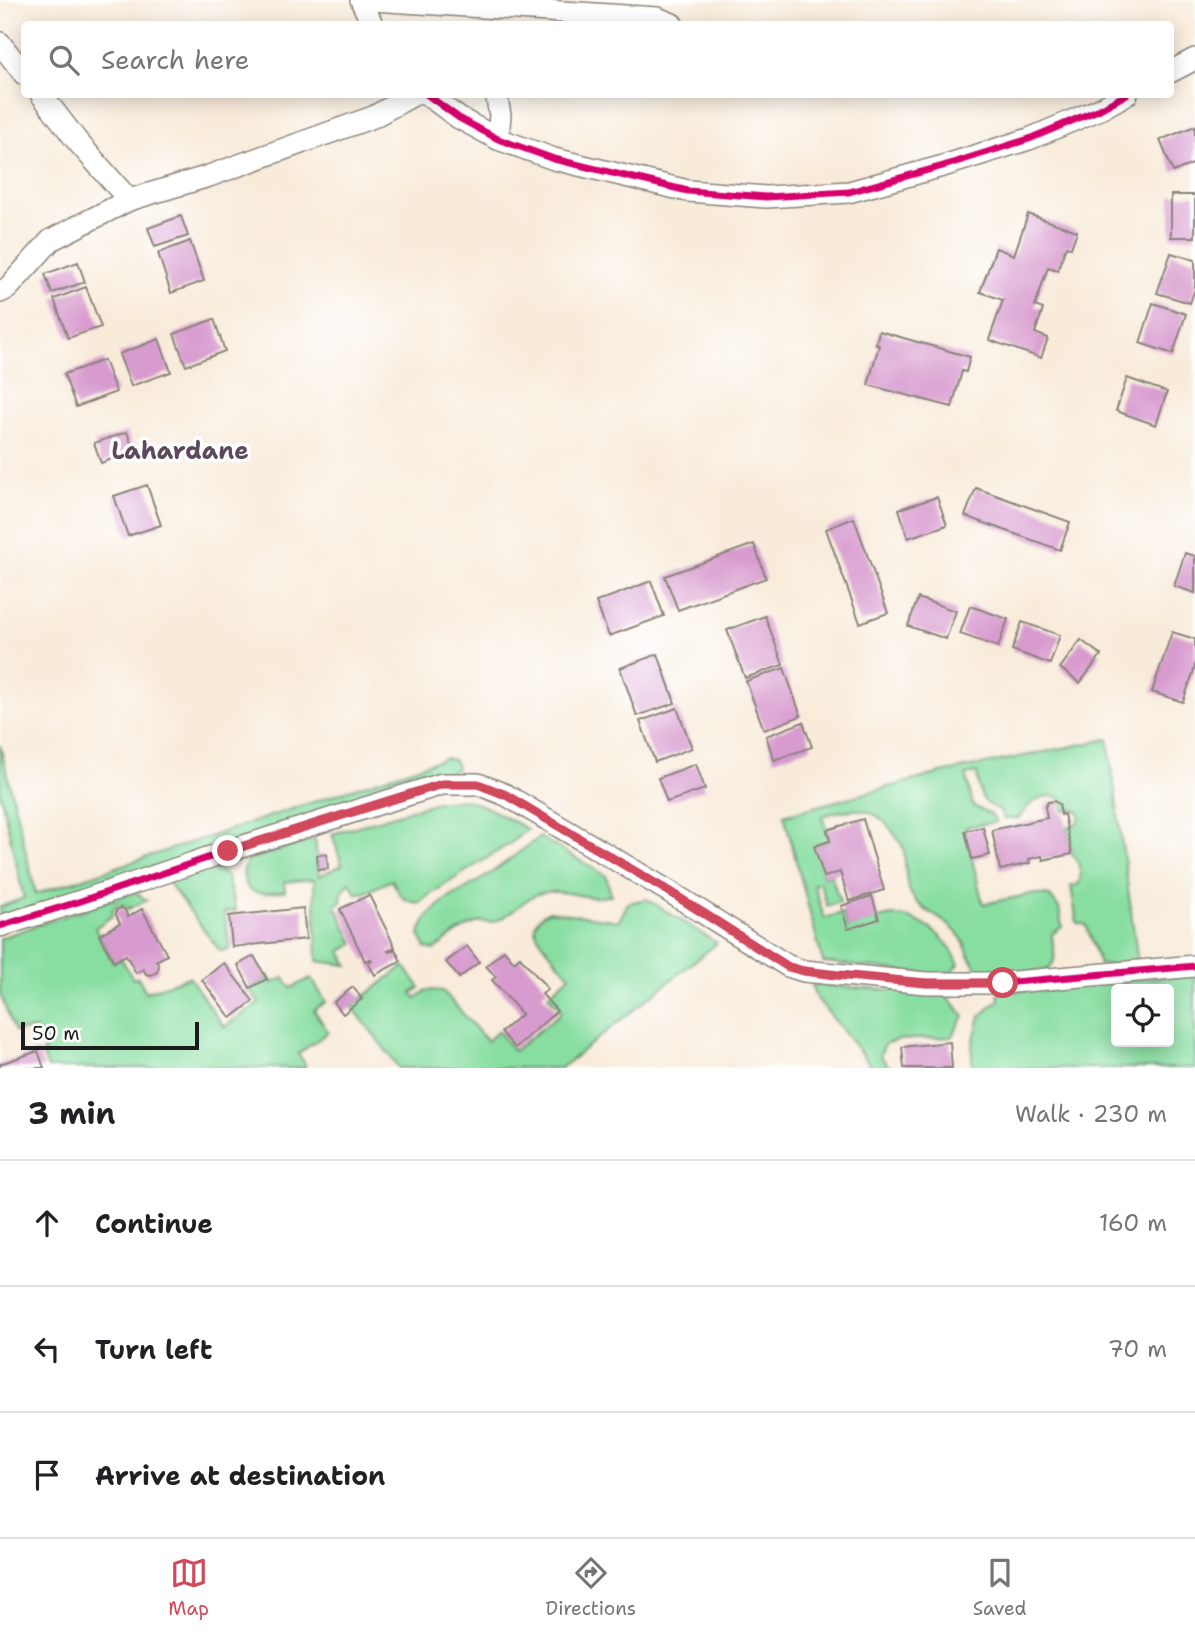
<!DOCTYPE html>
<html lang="en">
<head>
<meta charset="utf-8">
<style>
  :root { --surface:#fff; --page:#f2f2f2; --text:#202124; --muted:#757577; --line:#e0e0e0; --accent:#d1495b }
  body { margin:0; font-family:"Shantell Sans",sans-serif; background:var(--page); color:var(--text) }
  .controls { position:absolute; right:21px; bottom:21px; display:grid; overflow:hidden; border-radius:7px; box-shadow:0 4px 18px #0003 }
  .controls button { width:63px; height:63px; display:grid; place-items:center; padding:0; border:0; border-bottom:2px solid var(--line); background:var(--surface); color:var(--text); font:35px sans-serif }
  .scale { position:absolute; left:21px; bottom:18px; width:178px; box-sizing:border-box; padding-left:7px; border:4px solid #1c1c1c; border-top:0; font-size:19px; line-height:24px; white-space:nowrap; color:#1c1c1c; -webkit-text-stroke:5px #fff; paint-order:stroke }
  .stop { position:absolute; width:21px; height:21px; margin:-16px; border:5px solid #d1495b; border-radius:50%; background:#fff }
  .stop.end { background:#d1495b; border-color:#fff; box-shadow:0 2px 7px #0008 }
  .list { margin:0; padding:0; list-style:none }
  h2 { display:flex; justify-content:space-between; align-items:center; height:91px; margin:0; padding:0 28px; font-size:30px }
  h2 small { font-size:23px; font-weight:400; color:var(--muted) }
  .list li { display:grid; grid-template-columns:46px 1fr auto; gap:21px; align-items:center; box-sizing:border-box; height:126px; padding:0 28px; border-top:2px solid var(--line) }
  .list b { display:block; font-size:26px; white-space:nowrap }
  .list em { font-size:23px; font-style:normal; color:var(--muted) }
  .icon { flex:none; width:38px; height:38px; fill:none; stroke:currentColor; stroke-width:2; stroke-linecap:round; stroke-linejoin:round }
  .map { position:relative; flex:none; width:1195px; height:1068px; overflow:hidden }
  .search { position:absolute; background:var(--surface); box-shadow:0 4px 18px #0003; left:21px; right:21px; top:21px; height:77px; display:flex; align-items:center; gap:18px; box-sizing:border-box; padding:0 24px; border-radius:7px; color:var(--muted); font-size:26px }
  .sheet { height:469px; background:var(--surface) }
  nav { display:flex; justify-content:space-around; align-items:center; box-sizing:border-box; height:98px; border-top:2px solid var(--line); background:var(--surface); font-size:19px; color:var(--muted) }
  nav a { display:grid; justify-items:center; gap:4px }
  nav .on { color:var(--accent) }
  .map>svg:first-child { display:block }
</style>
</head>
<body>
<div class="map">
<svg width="1195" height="1068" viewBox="0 0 1195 1068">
  <rect width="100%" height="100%" fill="#fff"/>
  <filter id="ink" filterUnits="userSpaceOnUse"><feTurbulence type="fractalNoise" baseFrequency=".0143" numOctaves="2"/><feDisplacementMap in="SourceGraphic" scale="14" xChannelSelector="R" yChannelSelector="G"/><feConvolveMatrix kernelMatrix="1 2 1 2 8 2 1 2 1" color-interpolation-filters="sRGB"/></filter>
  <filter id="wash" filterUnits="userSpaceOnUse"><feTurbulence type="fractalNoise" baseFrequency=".00686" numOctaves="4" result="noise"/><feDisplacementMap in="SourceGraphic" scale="28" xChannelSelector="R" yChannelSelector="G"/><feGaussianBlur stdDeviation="1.57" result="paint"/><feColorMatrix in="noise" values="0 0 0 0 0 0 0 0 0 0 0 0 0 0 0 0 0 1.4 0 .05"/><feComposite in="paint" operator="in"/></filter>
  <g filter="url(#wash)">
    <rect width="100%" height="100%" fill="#f8ebda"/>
    <g fill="#88dea1" stroke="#527d5e" stroke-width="2" fill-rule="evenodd">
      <path d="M1108 739 1138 963 1100 965 1086 925 1077 923 1071 886 1079 884C1082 876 1080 860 1072 854L1067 828 1077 823 1080 817 1079 812 1073 809 1064 811 1060 798C1042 792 1028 804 1019 818L1004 819 1000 810C978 802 980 793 977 773L966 775 973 806 992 815 996 822 966 827 965 831 983 904 1032 894 1050 896 1059 908 1062 927 1052 934C1052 947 1060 963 1047 970L982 976C979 971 975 967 973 962 964 947 966 940 951 927 939 916 922 911 913 897 904 884 906 865 904 850 903 844 897 838 893 832 873 804 852 807 822 816L830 841 815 846 824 877 831 875 840 902 827 906 820 883 814 884 824 918 843 913 848 928C863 924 880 916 896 916 915 916 937 931 948 945 953 950 955 958 959 964L949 975 926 974 823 962 784 815 941 773Z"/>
      <polygon points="0,745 36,894 445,758 454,760 457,767 456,770 450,772 0,918 0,907 24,898 0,793"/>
      <path d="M463 799 484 806 527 829 512 842 429 895 419 903C401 901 400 895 392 880L364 893 361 892 356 894 350 882 342 892 341 902 335 905 354 944 341 951 348 965 317 961 314 879 284 882 285 891C272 892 250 899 245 882 242 873 244 869 247 860L315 839 319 876 342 865 332 834 437 802Z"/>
      <path d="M540 837 606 876 611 895C588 902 571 890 547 892 527 893 515 914 496 921 491 923 486 921 480 922 462 927 449 938 434 950L426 948 419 935 427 917 444 901 487 876Z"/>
      <polygon points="210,867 215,871 218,869 227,877 236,911 224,912 230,949 220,951 167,881"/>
      <polygon points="134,892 147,900 128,909 123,905 117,905 113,909 112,916 95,928 113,962 121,958 133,979 138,977 146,992 189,977 224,1027 259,1003 249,989 266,980 266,977 268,976 272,983 284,978 291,988 311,978 326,1002 314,1010 328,1032 298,1054 305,1063 305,1068 48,1068 42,1052 45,1051 40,1035 35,1029 15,1032 0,994 0,938"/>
      <path d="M647 899 717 943 561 1068H399L352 1006 404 966 420 988 412 993 416 998 427 990 443 991 487 1041 498 1031 514 1051 562 1012 548 995 570 976C562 968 555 959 548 950 535 934 526 923 549 911L619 921 628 903Z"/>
      <path d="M1195 974V1068H972V1047L980 1016 999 1000 998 993ZM1116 989H1169V1042H1116Z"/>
      <polygon points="812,985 946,994 964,1016 951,1037 898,1040 885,1044 880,1055 890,1068 873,1068 815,996"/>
    </g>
    <g id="blocks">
      <g fill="#d89bcf">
        <polygon points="1195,126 1195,163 1173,172 1160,140"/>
        <rect x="1171" y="195" width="24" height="42"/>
        <polygon points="1028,214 1077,231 1071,248 1066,246 1058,270 1048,267 1035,306 1043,309 1035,333 1048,338 1041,358 989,340 1003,300 980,292 996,248 1014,255"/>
        <polygon points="181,216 188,236 155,247 148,228"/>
        <polygon points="190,241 204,281 171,293 158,253"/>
        <polygon points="1171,253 1195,260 1195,289 1190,303 1157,293"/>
        <polygon points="78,262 85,282 52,293 45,274"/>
        <polygon points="86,287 101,327 68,338 54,299"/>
        <polygon points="1153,303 1186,314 1173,354 1140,343"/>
        <polygon points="214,319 225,351 186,366 174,334"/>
        <polygon points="879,331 970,357 966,372 962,371 952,407 868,385 879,345 876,344"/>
        <polygon points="159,339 171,372 131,386 119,354"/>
        <polygon points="104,360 116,392 76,407 64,374"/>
        <polygon points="1127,378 1167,392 1156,425 1116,411"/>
        <polygon points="127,432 134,451 101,463 94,443"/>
        <polygon points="147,485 161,525 128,536 114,496"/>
        <polygon points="976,488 1070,522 1060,550 965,516"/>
        <polygon points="937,497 947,525 908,538 899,509"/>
        <polygon points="854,518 888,613 860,623 826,529"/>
        <polygon points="754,544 766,578 678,610 665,576"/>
        <polygon points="1185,553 1195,556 1195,593 1174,586"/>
        <polygon points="651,581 664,616 609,636 596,602"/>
        <polygon points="918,598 956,611 946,639 908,626"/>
        <polygon points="970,606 1008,619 998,647 960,634"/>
        <polygon points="765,616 783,665 745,678 727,630"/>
        <polygon points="1022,622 1060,635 1050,664 1012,650"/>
        <polygon points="1172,632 1195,639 1195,667 1183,702 1152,692"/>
        <polygon points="1081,640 1101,655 1080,683 1060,668"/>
        <polygon points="658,654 675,703 637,716 620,668"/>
        <polygon points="784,668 801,716 764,730 746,681"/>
        <polygon points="677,708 692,748 655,762 640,721"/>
        <polygon points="803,722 812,747 774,760 766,736"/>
        <polygon points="696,764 705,789 667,802 658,778"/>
        <polygon points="1054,801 1059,804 1061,815 1064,814 1072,854 1043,860 1042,856 1029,859 1030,863 1000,870 992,830 1047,818 1045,807 1048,802"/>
        <polygon points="863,819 884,890 849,901 840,872 824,877 814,846 830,841 827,830"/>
        <polygon points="983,827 990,855 972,859 965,831"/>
        <polygon points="327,854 328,869 318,870 317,855"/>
        <polygon points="369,895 395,947 388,951 389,952 395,949 401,961 375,975 368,963 372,961 371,959 365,961 340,909"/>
        <polygon points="872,896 879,919 848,929 841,906"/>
        <polygon points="121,908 125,910 128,917 142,909 167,955 156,961 159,966 157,972 151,975 146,974 143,969 136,973 126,955 114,962 99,935 120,923 116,915 116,910"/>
        <polygon points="303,908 306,939 232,947 229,916"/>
        <polygon points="467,946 479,962 459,978 446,962"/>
        <polygon points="504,950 514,962 520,957 548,989 542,994 557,1011 515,1048 501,1032 522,1014 492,980 496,977 486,966"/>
        <polygon points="254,956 267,979 250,988 238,965"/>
        <polygon points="224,963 253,1001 231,1018 202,980"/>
        <polygon points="353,987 362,999 343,1014 334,1002"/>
        <polygon points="950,1042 952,1068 904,1068 902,1047"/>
        <polygon points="38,1051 44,1068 0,1068 0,1064"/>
      </g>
    </g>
  </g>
  <g filter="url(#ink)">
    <use href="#blocks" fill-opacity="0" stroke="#8a847b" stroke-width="2"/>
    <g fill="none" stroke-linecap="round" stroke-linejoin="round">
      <g stroke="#8a847b" stroke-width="24">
        <g id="street">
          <polyline points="361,0 372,24"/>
          <polyline points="372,0 657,18 672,24"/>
          <polyline points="0,43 24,74"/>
          <polyline points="1170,72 1195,59"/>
          <polyline points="41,94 77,141 129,200"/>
          <polyline points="426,94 459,118 498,139 554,159 688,191 766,197 849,192 943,166 1029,139 1100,109 1127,94"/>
          <polyline points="496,94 500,115 498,139"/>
          <polyline points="0,292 8,288 51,240 129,200 209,176 373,117 415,94"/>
          <polyline points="0,926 81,901 228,851 442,784 478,784 506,795 670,892 788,966 804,971 926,983 1003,983 1195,966"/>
        </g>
      </g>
      <use href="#street" stroke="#fff" stroke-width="21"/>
      <g stroke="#fff" stroke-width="11">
        <g id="cycleway">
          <polyline points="426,94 459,118 498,139 554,159 688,191 766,197 849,192 943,166 1029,139 1100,109 1127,94"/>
          <polyline points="0,926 81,901 228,851 442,784 478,784 506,795 670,892 788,966 804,971 926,983 1003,983 1195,966"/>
        </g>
      </g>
      <use href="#cycleway" stroke="#d6006c" stroke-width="7"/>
    </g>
  </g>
  <g fill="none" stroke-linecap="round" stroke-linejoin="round" filter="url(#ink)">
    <polyline stroke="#d1495b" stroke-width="9" points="228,851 442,784 478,784 506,795 670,892 788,967 804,971 835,975 926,983 1003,983"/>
  </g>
  <g text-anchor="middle" stroke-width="7" stroke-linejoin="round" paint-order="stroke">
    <g font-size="24" font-weight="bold" fill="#5e485b" stroke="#fff">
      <text x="180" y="459">Lahardane</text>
    </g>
  </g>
</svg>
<div class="controls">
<button><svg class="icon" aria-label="locate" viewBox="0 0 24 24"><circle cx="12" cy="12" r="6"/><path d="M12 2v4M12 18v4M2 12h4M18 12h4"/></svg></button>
</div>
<div class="scale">50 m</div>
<div class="stop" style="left:1003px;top:983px"></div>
<div class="stop end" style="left:228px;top:851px"></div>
<div class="search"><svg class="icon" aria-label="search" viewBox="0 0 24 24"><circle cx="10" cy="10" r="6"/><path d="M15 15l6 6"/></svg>Search here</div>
</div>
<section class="sheet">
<h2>3 min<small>Walk · 230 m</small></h2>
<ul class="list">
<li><svg class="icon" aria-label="ahead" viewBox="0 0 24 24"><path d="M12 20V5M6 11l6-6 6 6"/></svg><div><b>Continue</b></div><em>160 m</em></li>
<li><svg class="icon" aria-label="left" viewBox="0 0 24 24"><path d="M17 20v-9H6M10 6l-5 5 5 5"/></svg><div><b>Turn left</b></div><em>70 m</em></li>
<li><svg class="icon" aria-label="arrive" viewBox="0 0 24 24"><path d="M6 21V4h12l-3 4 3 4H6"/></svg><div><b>Arrive at destination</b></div></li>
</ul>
</section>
<nav>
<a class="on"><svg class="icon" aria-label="map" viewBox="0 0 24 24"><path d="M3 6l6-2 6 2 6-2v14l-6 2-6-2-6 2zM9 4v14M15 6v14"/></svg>Map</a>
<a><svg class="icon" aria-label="directions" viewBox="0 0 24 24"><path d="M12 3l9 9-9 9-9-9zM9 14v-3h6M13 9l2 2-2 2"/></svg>Directions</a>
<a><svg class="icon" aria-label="saved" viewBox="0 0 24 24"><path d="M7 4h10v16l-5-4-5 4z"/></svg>Saved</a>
</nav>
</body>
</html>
